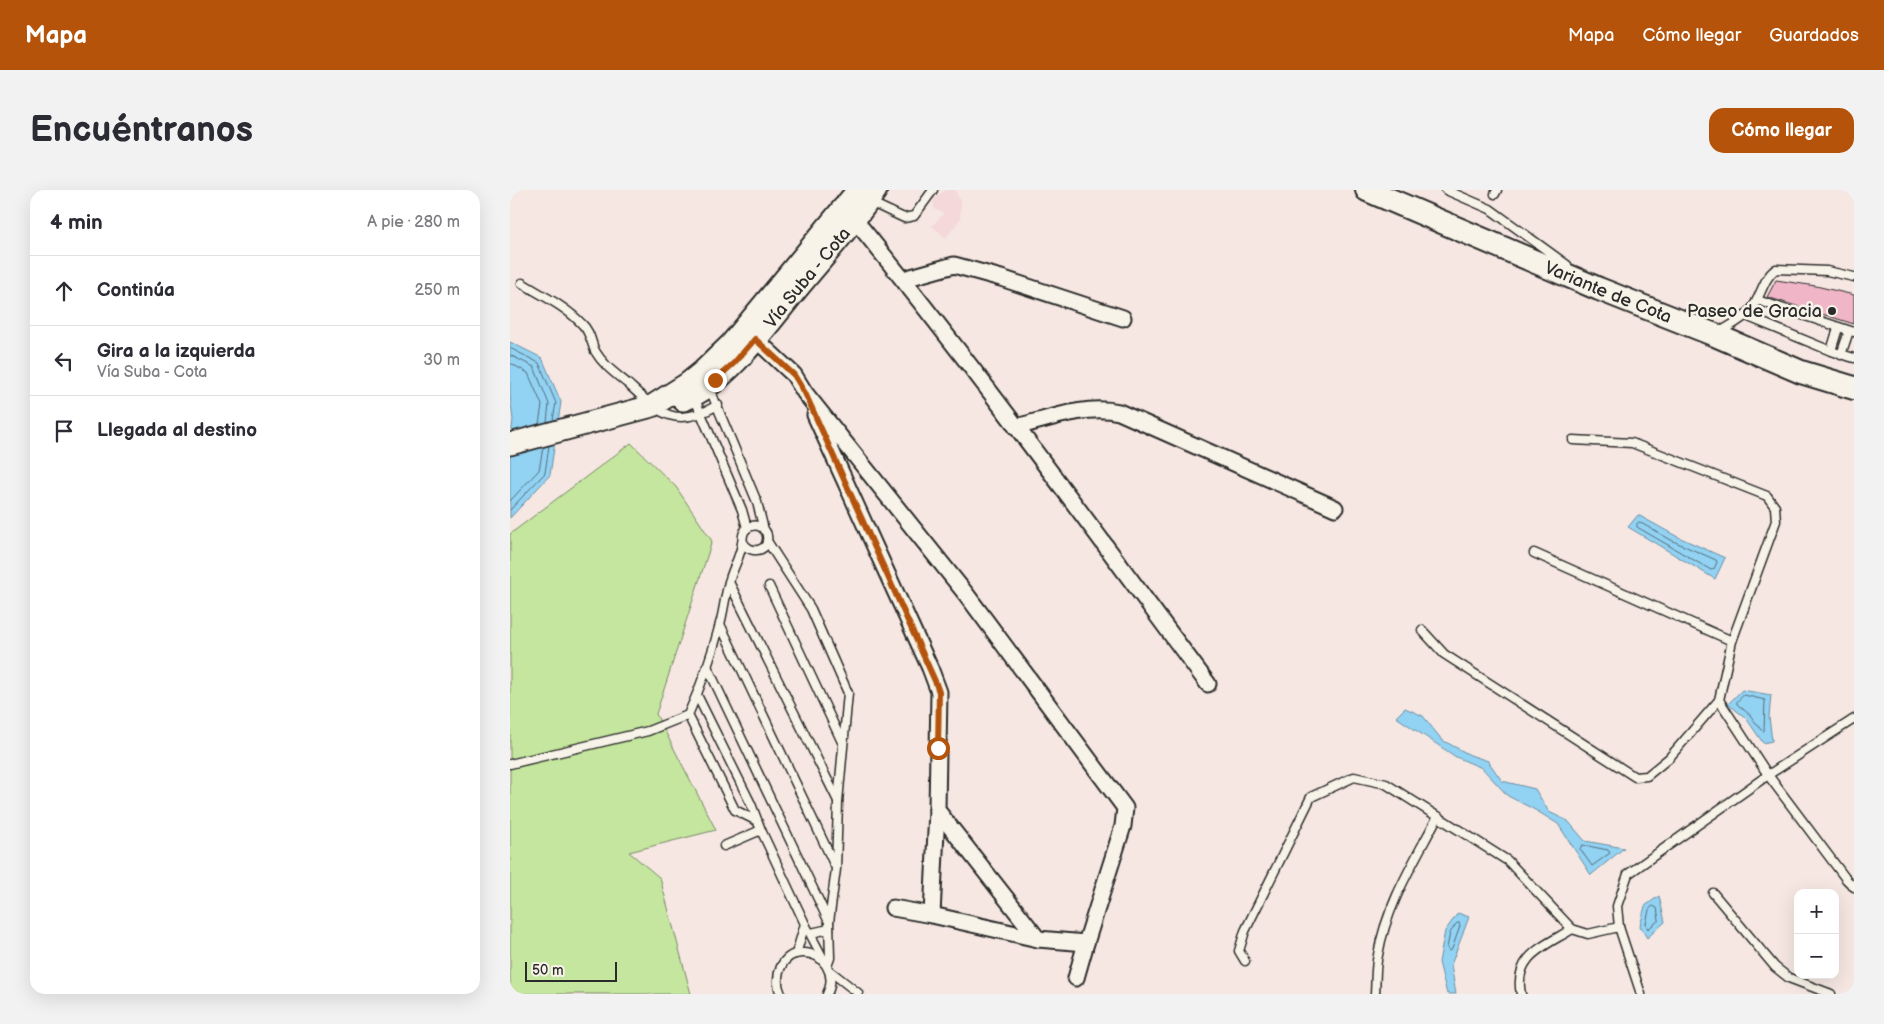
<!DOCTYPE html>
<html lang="es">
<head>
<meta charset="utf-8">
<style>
  :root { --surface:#fff; --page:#f2f2f3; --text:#2b2b33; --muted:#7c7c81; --line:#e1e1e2; --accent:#b45309 }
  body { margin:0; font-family:"Balsamiq Sans",sans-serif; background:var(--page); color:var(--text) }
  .controls { position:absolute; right:15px; bottom:15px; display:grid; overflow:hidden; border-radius:10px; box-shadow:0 5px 20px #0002 }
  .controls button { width:45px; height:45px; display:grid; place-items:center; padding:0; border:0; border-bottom:1px solid var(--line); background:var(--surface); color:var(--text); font:25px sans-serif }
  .scale { position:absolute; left:15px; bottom:12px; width:92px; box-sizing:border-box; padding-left:5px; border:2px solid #2b2b2b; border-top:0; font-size:14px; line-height:18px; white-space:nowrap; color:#2b2b2b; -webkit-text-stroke:4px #f7f3e8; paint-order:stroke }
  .stop { position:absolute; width:15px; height:15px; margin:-11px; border:4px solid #b45309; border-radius:50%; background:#fff }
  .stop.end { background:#b45309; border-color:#fff; box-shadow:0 1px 5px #0008 }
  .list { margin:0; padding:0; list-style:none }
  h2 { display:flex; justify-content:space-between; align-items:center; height:65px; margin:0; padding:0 20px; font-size:21px }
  h2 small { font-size:16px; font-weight:400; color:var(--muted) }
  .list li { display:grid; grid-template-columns:32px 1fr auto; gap:15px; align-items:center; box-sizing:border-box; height:70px; padding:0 20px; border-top:1px solid var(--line) }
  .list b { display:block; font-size:19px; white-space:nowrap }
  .list p { margin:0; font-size:16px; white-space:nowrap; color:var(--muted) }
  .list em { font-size:16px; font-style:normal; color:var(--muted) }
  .icon { flex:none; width:28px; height:28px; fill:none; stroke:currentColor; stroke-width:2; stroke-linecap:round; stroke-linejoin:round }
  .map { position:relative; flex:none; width:1344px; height:804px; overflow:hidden; border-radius:15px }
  header { display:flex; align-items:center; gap:30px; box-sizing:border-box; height:70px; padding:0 25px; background:var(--accent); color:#fff }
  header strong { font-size:24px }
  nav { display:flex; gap:28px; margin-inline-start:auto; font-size:18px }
  .intro { display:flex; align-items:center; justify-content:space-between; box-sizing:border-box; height:120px; padding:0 30px }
  h1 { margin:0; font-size:35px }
  .button { padding:12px 22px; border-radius:15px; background:var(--accent); color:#fff; font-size:18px; font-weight:700 }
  main { display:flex; gap:30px; padding:0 30px }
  aside { flex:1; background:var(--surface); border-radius:15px; box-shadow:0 5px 20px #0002 }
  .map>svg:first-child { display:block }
</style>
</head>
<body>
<header>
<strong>Mapa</strong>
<nav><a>Mapa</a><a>Cómo llegar</a><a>Guardados</a></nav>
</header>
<div class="intro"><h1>Encuéntranos</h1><a class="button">Cómo llegar</a></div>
<main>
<aside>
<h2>4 min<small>A pie · 280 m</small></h2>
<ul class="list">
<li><svg class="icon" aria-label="ahead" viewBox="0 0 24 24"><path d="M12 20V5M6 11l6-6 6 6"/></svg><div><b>Continúa</b></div><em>250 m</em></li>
<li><svg class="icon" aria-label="left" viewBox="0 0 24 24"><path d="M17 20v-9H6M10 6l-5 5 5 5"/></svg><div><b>Gira a la izquierda</b><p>Vía Suba - Cota</p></div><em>30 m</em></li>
<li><svg class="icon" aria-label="arrive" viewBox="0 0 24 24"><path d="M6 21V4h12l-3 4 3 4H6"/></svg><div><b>Llegada al destino</b></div></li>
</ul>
</aside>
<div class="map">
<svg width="1344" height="804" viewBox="0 0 1344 804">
  <rect width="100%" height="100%" fill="#f6e7e2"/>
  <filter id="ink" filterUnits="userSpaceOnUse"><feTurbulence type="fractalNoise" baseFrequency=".02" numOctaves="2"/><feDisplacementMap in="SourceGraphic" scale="10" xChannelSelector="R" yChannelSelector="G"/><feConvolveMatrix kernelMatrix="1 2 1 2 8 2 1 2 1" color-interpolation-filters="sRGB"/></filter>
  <g filter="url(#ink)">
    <polygon fill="#f4d8da" points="436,0 445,0 451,12 450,29 436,48 422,36 434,23 424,19 424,8"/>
    <polygon fill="#c4e69f" stroke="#788865" points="121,253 166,297 202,351 146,524 206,640 119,662 150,688 181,804 0,804 0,344"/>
    <g fill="#92d2f3" stroke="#698fa3">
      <polygon points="0,152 32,168 51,212 40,285 0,328 0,253 3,230 0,205"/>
      <polygon points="1128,325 1166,346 1215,368 1205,389 1118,337"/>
      <polygon points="1232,500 1261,505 1259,527 1262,551 1253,553 1236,528 1218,514"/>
      <polygon points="895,518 913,526 932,550 960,565 978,571 992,591 1025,599 1039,622 1058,631 1075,651 1114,658 1081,685 1048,634 1027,621 998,606 972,578 946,567 886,527"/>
      <polygon points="1149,706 1155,732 1137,748 1130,736 1135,716"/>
      <polygon points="948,723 959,727 941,775 946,804 937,804 929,772 935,741"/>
    </g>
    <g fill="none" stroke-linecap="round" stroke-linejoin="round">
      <g stroke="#546e7b" stroke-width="1">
        <polyline points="0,158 29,173 46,213 43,230"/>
        <polyline points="0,165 24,177 39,214 37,232"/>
        <polyline points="0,173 18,183 32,215 29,234"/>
        <polyline points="0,311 29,280 33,258"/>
        <polyline points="0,320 35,283 39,256"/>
        <polygon points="1129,332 1163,351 1206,370 1207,372 1204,379 1201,380 1127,337 1127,334"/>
        <polygon points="1234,505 1255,510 1254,541 1251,540 1240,525 1227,514 1227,512"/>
        <polygon points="1073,655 1098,660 1100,663 1082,676 1070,659"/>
        <polygon points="1143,716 1147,718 1149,730 1138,739 1136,734 1139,720"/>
        <polygon points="949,733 950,736 942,759 939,761 937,758 940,743 946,734"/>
      </g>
    </g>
    <polygon fill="#f0b6c8" stroke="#2b2b2b" points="1266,90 1306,96 1344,105 1344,134 1257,107"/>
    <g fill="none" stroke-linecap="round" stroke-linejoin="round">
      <g stroke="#2b2b2b" stroke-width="11">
        <g id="lane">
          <polyline points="936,0 980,19 1057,75"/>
          <polyline points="985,4 987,0"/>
          <polyline points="360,12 394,28 404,26 423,0"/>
          <path d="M12 93C33 106 55 116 72 134 80 141 81 152 85 161 93 175 106 184 118 194 150 223 164 240 208 215"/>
          <polyline points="1247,110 1344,142"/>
          <polyline points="1236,126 1321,161 1344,168"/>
          <path d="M1208 143C1219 136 1233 130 1241 120 1251 107 1253 88 1266 79L1317 81 1344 87"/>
          <polyline points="1321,161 1328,138"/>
          <polyline points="1331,165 1339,141"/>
          <polyline points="199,197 247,312 254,340"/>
          <polyline points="184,207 232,320 237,338"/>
          <polyline points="257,351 301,419 338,503 328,612 326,679 319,732 320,768 317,776"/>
          <polyline points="1024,363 1222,451"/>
          <polyline points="219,392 328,611"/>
          <polyline points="259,396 332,552"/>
          <polyline points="210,434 325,676"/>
          <polyline points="912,440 934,464 1125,587 1137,586 1159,568 1209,510 1222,451 1266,331 1265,317 1257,306 1122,253 1063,250"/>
          <polyline points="197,476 319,732"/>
          <polyline points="187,505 241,614 251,640 295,734 317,776"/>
          <polyline points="1209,510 1258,585 1336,689 1344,697"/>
          <polyline points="178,525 225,620 247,631"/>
          <path d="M0 574 138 541 178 525C191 496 202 465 210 434 214 420 215 404 220 389 223 378 231 365 232 353 233 349 232 346 234 342 237 336 245 334 251 337 254 339 257 342 257 346 260 362 239 365 233 352"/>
          <polyline points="214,656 251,640"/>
          <polyline points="1203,703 1265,777 1279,788 1321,804"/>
          <polyline points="301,743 319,739"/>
          <polyline points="286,764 295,734"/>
          <polyline points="735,771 729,761 735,741 801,607 844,587 876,594 998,671 1062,739 1078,744 1109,737"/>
          <polyline points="320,781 348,803"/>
          <path d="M271 804C263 788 271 763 292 763 314 762 327 785 317 804"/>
          <path d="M865 804C866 791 865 778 868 765 876 716 905 670 928 626"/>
          <path d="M1011 804C1003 766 1035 756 1062 739"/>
          <polyline points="1131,804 1109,737 1107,716 1118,684 1258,585 1344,529"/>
        </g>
      </g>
      <g stroke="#2b2b2b" stroke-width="19">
        <g id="street">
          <path d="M345 30C468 181 582 338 698 494"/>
          <polyline points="394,89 444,75 491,88 613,128"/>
          <polyline points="239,143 284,185 295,203 456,404 615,618 613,636 576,753 566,788"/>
          <polyline points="305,225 420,478 429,502 427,620 422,725"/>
          <path d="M506 237C538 229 577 214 609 222L825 318"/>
          <polyline points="427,620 528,749"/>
          <polyline points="383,718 422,725 528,749 576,753"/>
        </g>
      </g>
      <g stroke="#2b2b2b" stroke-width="25">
        <g id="secondary">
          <path id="s1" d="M173 210C216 195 259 133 287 99 314 66 343 35 366 0"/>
          <polyline points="0,254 142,216 177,194 192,182 221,154 348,0"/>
        </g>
      </g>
      <g stroke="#2b2b2b" stroke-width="26">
        <g id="primary">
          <path id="s2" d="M857 0 1089 99 1205 145 1291 182 1344 198"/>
        </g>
      </g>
      <use href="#lane" stroke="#f7f3e8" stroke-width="8"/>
      <use href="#street" stroke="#f7f3e8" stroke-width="15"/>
      <use href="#secondary" stroke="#f7f3e8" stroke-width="21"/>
      <use href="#primary" stroke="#f7f3e8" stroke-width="22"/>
    </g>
  </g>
  <g fill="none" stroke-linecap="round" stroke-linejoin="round" filter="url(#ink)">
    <polyline stroke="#b45309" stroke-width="6" points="205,190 224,173 245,149 284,185 295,203 425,491 429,502 428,558"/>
  </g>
  <circle fill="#2b2b2b" stroke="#f7f3e8" stroke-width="2" cx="1322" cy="121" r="5"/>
  <g text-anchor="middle" stroke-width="5" stroke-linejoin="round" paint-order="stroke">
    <g font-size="18" fill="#2b2b2b" stroke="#f7f3e8">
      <text dy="6" stroke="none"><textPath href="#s1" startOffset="176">Vía Suba - Cota</textPath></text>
      <text dy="6" stroke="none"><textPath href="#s2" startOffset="262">Variante de Cota</textPath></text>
    </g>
    <g font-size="18" fill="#2b2b2b" stroke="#f7f3e8" text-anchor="end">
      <text x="1312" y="127">Paseo de Gracia</text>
    </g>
  </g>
</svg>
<div class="controls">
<button>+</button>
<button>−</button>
</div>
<div class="scale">50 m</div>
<div class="stop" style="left:428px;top:558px"></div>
<div class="stop end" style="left:205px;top:190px"></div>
</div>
</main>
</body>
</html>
